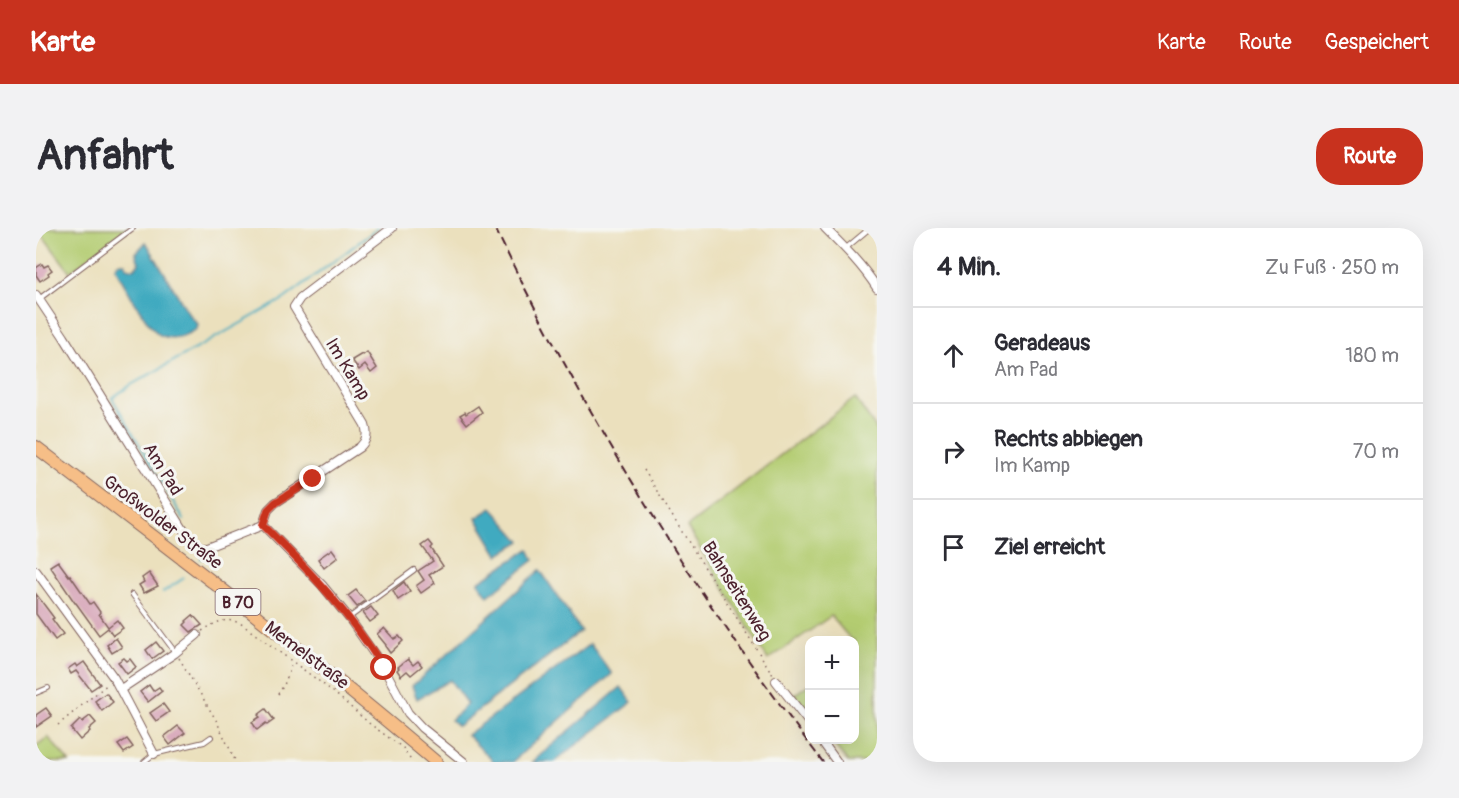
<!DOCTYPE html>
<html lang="de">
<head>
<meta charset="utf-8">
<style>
  :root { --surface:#fff; --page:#f2f2f3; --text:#2b2b33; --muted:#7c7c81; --line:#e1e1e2; --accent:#c8321e }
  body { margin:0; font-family:Pangolin,sans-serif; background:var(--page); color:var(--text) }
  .controls { position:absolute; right:18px; bottom:18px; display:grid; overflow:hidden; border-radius:12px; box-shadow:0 6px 24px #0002 }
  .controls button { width:54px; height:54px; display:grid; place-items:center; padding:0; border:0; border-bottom:2px solid var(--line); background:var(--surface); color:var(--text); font:30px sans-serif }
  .stop { position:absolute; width:18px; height:18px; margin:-14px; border:4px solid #c8321e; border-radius:50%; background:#fff }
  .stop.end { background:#c8321e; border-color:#fff; box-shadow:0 2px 6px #0008 }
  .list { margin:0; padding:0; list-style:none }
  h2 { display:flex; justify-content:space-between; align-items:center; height:78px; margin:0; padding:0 24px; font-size:26px }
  h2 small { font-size:20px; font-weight:400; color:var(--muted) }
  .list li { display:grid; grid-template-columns:39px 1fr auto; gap:18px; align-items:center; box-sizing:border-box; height:96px; padding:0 24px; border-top:2px solid var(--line) }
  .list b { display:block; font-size:22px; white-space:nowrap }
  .list p { margin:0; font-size:20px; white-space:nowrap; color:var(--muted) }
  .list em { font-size:20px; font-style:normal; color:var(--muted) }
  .icon { flex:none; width:33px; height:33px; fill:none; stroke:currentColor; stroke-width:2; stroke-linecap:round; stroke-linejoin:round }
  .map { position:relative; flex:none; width:841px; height:534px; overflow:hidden; border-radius:24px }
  header { display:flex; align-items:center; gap:36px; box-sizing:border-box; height:84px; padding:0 30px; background:var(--accent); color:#fff }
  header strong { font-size:28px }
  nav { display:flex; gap:33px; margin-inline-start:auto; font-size:21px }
  .intro { display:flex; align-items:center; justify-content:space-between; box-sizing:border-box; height:144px; padding:0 36px }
  h1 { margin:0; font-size:42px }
  .button { padding:15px 27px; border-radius:24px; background:var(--accent); color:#fff; font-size:21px; font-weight:700 }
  main { display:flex; gap:36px; padding:0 36px }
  aside { flex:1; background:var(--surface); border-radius:24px; box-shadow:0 6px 24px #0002 }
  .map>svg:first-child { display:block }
</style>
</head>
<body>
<header>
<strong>Karte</strong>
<nav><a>Karte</a><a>Route</a><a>Gespeichert</a></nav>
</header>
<div class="intro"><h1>Anfahrt</h1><a class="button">Route</a></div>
<main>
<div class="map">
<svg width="841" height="534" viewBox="0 0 841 534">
  <rect width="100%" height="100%" fill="#f6f6f2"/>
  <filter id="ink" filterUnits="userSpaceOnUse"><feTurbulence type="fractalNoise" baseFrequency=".0167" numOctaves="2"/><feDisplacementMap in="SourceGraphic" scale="12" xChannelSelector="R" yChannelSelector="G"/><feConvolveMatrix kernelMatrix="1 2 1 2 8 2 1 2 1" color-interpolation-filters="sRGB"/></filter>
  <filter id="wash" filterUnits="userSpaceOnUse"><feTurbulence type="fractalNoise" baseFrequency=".008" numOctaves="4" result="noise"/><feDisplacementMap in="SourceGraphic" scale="24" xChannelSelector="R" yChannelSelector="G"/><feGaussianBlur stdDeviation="1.35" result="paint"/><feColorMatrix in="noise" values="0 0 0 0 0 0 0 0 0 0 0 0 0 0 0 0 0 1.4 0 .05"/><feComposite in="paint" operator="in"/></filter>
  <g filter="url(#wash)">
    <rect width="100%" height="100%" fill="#ebe0bd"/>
    <g fill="#b3cc71" stroke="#7e764e" stroke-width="1.5">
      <polygon points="1,0 92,0 34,44"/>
      <polygon points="819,170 841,202 841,534 812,534 794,512 818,512 818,424 821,421 819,418 818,412 815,412 795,388 732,432 651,299"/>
      <polygon points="773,456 773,486 758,467"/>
      <polygon points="12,509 33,534 0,534 0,518"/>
    </g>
    <g fill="#40aac0" stroke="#456476" stroke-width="1.5">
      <path d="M110 14 154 88 161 96 160 101C150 108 137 113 124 107 112 101 87 54 79 40L82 35H89L91 39 98 41 103 35 100 25Z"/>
      <polygon points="456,280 485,313 462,327 440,290"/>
      <polygon points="493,321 498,332 452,368 442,354"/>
      <polygon points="504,342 545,403 422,498 415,492 431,476 414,452 381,471 376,458"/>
      <polygon points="554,416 576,446 476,534 458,534 431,507"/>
      <polygon points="585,459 596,474 518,534 496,534"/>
    </g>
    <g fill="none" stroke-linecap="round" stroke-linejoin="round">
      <g stroke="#40aac0" stroke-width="2">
        <polyline points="148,292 76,170 95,157 248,71 342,0"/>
        <polyline points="165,331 170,326 174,324"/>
        <polyline points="127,364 148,350"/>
      </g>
    </g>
    <g id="blocks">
      <g fill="#d39bb1">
        <polygon points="6,36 8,39 12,37 16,42 12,45 13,47 4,53 0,47 0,40"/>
        <polygon points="331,124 341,140 335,145 329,137 323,142 316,132 326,126 327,127"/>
        <polygon points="442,178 446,184 431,196 424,187 429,184 430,186"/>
        <polygon points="393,313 397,318 395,320 407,338 393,347 399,355 385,365 380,358 388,352 382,343 397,333 386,318"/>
        <polygon points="296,321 302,329 288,340 282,331"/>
        <polygon points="22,333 33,348 34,347 54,376 57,374 64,384 63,386 72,399 81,392 87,400 77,407 72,400 63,407 40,375 39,375 14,338"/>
        <polygon points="113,345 122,358 108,365 103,357 108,354 106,350"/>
        <polygon points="368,354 374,364 362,372 357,363"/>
        <polygon points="320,362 329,373 321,379 312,368"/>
        <polygon points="0,366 18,390 16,391 27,406 19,412 0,386"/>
        <polygon points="335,379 342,388 334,394 327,385"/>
        <polygon points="157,387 166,397 155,404 148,397 151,394 150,393"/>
        <polygon points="348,400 358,411 363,408 367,413 354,425 349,418 350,417 341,406"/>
        <polygon points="80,410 86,419 76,425 71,417"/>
        <polygon points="120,414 127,423 116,431 110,422"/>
        <polygon points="88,430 91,433 94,431 100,439 91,446 82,434"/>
        <polygon points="372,431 377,437 382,433 386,438 375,447 371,443 365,448 361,442 363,440 362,439"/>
        <polygon points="48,434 64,456 55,462 40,443 35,446 32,441 39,436 41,439"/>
        <polygon points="113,457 117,463 123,459 126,463 112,474 104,464"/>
        <polygon points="70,465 77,474 66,483 59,473"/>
        <polygon points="127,476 133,484 120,493 114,485"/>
        <polygon points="10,480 16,488 0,499 0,487"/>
        <polygon points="230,481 238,492 231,497 230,495 221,502 216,494 224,489 222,487"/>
        <polygon points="54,488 60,495 53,501 54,503 44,512 35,501 44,492 46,494"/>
        <polygon points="142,498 149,505 134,517 128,509"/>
        <polygon points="91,511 97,519 88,525 82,517"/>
      </g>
    </g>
  </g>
  <g filter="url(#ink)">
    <use href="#blocks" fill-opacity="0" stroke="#82635e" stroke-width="1.5"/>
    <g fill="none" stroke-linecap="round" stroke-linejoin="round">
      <g stroke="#82635e" stroke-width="6">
        <g id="service">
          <polyline points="810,20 834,0"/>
          <polyline points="3,71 97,0"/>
          <polyline points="96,366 139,424"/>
          <polyline points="314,389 378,342"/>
          <polyline points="0,465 12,460"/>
          <polyline points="108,534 118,526 168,514 175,509"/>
        </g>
      </g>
      <g stroke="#82635e" stroke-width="10">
        <g id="minor">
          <path d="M789 0C808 19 827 38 841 60"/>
          <polyline points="0,67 28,109 155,314 165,319 171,319 227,297"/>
          <path d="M227 297 232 282 239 275 324 219C331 212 332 206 329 197L258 79 264 70 356 0"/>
          <polyline points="227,297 286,357 313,390 348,440 372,485 386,500 428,534"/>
          <polyline points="0,343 78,450 118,526"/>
          <polyline points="740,453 774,496"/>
          <polyline points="85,461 139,425 161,407"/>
          <polyline points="785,512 801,534"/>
        </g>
      </g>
      <g stroke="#82635e" stroke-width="14">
        <path id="primary" d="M0 219C135 322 271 424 400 534"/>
      </g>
      <g stroke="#82635e" stroke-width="1.5" stroke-dasharray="1.5 4.5" stroke-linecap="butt">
        <polyline points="608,242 643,299 737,447"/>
        <path d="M166 403C181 394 187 389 204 395L295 462 334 496 367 520 376 534"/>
        <polyline points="143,430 180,492 200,534"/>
        <polyline points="242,466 248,457 256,436"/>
        <polyline points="22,497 73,455"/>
      </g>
      <use href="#service" stroke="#fff" stroke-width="4"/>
      <use href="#minor" stroke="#fff" stroke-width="8"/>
      <use href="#primary" stroke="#f6be87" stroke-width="12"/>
      <path stroke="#4a1f2b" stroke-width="2" stroke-dasharray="9 4.5" stroke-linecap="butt" d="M459 0C550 189 660 368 787 534"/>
    </g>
  </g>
  <g fill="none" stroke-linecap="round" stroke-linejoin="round" filter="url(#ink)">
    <path stroke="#c8321e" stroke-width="8" d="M277 251 239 275 232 282 227 297C272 341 314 386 348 440"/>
  </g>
  <g text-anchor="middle" stroke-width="6" stroke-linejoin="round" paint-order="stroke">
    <rect fill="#f6f6f2" stroke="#7e6067" stroke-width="1.5" x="179.5" y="361" width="45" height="26" rx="4.5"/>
    <g font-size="16" font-weight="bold" fill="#4a1f2b">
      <text x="202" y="380">B 70</text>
    </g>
    <g font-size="18" fill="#4a1f2b" stroke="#f6f6f2">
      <text transform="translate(312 141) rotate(59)" y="6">Im Kamp</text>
      <text transform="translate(127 241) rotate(58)" y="6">Am Pad</text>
      <text transform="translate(127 294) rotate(37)" y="6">Großwolder Straße</text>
      <text transform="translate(701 363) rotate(58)" y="6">Bahnseitenweg</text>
      <text transform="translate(271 427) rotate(37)" y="6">Memelstraße</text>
    </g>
  </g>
</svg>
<div class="controls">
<button>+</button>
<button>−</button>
</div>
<div class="stop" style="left:348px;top:440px"></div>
<div class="stop end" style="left:277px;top:251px"></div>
</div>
<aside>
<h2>4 Min.<small>Zu Fuß · 250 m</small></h2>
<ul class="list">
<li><svg class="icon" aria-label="ahead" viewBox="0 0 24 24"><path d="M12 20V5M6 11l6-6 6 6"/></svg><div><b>Geradeaus</b><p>Am Pad</p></div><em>180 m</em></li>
<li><svg class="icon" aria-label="right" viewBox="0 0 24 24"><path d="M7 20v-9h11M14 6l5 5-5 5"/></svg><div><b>Rechts abbiegen</b><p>Im Kamp</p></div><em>70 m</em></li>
<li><svg class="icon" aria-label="arrive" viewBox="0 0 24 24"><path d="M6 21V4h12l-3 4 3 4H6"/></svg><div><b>Ziel erreicht</b></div></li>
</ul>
</aside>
</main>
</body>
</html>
